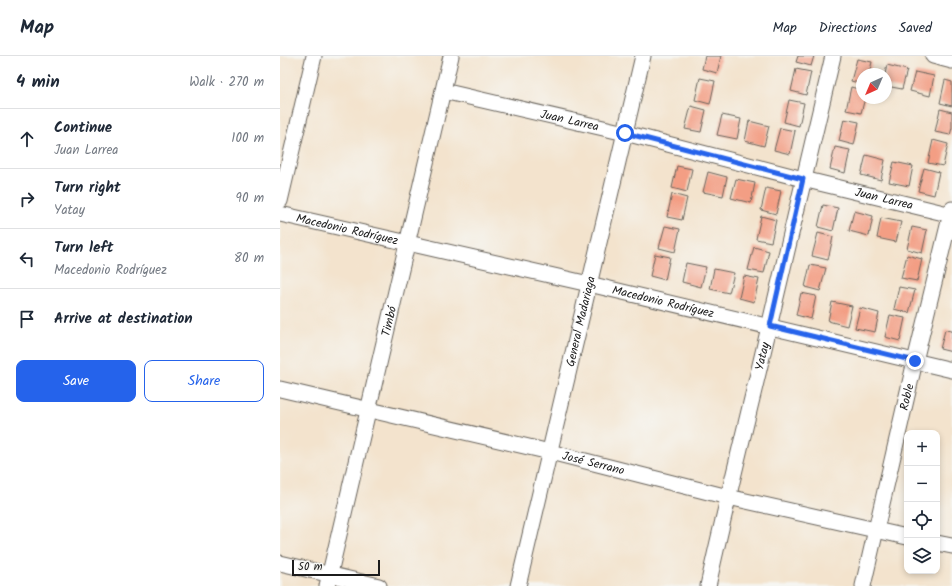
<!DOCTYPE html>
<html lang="en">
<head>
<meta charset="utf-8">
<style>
  :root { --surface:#fff; --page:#f2f2f3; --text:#1f2937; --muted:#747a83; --line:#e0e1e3; --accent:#2563eb }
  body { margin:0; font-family:Kalam,sans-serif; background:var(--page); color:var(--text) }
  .controls { position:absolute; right:12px; bottom:12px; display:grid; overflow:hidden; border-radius:8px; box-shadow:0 2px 6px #0003 }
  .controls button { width:36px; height:36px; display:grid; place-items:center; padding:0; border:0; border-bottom:1px solid var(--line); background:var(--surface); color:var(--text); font:20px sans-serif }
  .compass { position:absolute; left:576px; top:12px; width:36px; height:36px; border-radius:50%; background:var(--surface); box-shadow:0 2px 6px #0003; rotate:224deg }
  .scale { position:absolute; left:12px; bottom:10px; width:88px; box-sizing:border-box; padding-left:4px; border:2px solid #1c1c1c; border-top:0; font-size:11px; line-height:14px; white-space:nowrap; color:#1c1c1c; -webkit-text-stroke:3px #f6f6f2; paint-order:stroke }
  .stop { position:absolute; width:12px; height:12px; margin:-9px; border:3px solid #2563eb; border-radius:50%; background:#fff }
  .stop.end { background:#2563eb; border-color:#fff; box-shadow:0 1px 4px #0008 }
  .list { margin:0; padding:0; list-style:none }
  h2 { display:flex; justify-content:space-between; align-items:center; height:52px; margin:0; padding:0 16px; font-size:17px }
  h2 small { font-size:13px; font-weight:400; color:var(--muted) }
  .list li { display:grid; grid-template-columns:26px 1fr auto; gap:12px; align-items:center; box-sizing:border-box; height:60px; padding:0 16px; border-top:1px solid var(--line) }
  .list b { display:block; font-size:15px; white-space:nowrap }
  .list p { margin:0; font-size:13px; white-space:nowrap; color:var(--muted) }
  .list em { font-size:13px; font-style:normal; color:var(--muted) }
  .actions { display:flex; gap:8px; padding:12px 16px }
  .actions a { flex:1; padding:9px 0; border:1px solid var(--accent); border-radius:8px; text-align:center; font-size:14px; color:var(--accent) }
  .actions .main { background:var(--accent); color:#fff }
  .icon { flex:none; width:22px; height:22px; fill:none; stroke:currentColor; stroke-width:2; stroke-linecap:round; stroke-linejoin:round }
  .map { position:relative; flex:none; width:672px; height:530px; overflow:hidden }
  header { display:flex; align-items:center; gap:24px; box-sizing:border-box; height:56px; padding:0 20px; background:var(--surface); border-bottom:1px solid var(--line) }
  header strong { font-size:19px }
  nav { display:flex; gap:22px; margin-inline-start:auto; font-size:14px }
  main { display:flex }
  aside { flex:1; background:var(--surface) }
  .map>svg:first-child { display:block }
</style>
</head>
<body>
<header>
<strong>Map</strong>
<nav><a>Map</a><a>Directions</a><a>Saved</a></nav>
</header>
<main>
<aside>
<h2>4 min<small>Walk · 270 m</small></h2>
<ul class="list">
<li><svg class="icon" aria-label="ahead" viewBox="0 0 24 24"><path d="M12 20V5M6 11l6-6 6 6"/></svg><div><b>Continue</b><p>Juan Larrea</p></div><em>100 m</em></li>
<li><svg class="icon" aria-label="right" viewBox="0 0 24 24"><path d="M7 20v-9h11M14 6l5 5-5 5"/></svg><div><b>Turn right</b><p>Yatay</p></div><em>90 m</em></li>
<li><svg class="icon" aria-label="left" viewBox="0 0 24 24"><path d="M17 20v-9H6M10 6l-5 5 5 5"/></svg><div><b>Turn left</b><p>Macedonio Rodríguez</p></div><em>80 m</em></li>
<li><svg class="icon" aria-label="arrive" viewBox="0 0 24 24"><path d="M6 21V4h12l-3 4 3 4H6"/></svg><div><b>Arrive at destination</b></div></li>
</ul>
<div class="actions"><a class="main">Save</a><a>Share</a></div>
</aside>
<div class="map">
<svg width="672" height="530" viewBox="0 0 672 530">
  <rect width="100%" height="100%" fill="#f6f6f2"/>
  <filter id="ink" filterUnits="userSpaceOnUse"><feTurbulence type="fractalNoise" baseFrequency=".025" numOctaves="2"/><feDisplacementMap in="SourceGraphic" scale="8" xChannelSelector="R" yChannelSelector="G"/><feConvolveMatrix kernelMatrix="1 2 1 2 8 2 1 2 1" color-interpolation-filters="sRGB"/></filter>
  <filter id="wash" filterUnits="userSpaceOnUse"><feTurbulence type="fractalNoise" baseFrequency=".012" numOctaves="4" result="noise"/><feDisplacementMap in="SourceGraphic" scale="16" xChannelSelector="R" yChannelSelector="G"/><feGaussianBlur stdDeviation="0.9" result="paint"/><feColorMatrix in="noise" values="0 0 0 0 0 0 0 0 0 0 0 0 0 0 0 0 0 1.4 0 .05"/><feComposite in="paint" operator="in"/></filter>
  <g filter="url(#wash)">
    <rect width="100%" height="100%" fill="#f3e3cd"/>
    <g id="blocks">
      <g fill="#f39e84">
        <polygon points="425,0 441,0 437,17 422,13"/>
        <polygon points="518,0 534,0 531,10 516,6"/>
        <polygon points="577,3 592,6 589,18 582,18 582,28 571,25"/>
        <polygon points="607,9 627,14 622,33 606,30 605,18"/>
        <polygon points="516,13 531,16 526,39 511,35"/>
        <polygon points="635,16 654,20 650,40 630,35"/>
        <polygon points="420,22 435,25 430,48 415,44"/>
        <polygon points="665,24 672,26 672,50 660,47"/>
        <polygon points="571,31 582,34 582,42 585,42 581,57 566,54"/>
        <polygon points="509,44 524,47 519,70 504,66"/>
        <polygon points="411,50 426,54 421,76 405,73"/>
        <polygon points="660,53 672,56 672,72 670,79 655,76"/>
        <polygon points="442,59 461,63 457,83 437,79"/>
        <polygon points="564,63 579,66 574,89 559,85"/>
        <polygon points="469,65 489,70 484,90 465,85"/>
        <polygon points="500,72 515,75 510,98 494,94"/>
        <polygon points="653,84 668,88 663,110 648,107"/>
        <polygon points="555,91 570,94 565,117 550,113"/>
        <polygon points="586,99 605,104 601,124 581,119"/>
        <polygon points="614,106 633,110 629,130 609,126"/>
        <polygon points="397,110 412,113 407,136 392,132"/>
        <polygon points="644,112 659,116 654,139 638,135"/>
        <polygon points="428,116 447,121 443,140 423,136"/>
        <polygon points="456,123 475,127 471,147 451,142"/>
        <polygon points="486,132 501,135 496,158 481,154"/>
        <polygon points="392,138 407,142 402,164 387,161"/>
        <polygon points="543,149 558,152 553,175 538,171"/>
        <polygon points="574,155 593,160 589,180 569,175"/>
        <polygon points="481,160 496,164 491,186 476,183"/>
        <polygon points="601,162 621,166 616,186 597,182"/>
        <polygon points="385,170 400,173 395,196 379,192"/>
        <polygon points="632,171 647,174 642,197 627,193"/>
        <polygon points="538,177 553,181 548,204 532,200"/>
        <polygon points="474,191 489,195 484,217 468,214"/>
        <polygon points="375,198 390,201 385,224 370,220"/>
        <polygon points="627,199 642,203 637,225 621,222"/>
        <polygon points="406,207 426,211 421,231 402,226"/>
        <polygon points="530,209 546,212 540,235 525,231"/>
        <polygon points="434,213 454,217 449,237 430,233"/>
        <polygon points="464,220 479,223 474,246 459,242"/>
        <polygon points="619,231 635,234 629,257 614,253"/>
        <polygon points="521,237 536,240 531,263 516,259"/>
        <polygon points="552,246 572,250 567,270 548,265"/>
        <polygon points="580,252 599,257 595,276 575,272"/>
        <polygon points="610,259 625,262 620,285 605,281"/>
        <polygon points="665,274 672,275 672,296 660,293"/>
      </g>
    </g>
  </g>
  <g filter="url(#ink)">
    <use href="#blocks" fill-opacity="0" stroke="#67625a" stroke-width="1"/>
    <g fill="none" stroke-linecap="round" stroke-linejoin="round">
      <g stroke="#67625a" stroke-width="17">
        <g id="minor">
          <polyline points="653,0 672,5"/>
          <path id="s1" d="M163 35 345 77 523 123 672 159"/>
          <polyline points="0,145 34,0"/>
          <path id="s2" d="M0 158 309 228 672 314"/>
          <path id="s3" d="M0 333 270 396 448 441 627 481"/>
          <polyline points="657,487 672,490"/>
          <polyline points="0,507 99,530"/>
          <path id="s4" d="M47 530 171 0"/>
          <path id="s5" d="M238 530 363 0"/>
          <path id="s6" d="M428 530C447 443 469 357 489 271 511 181 531 90 553 0"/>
          <path id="s7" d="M583 530 635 305 672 153"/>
        </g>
      </g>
      <use href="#minor" stroke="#fff" stroke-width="15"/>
    </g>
  </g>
  <g fill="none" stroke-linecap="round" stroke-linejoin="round" filter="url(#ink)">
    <polyline stroke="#2563eb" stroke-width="5" points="345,77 523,123 490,270 635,305"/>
  </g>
  <g text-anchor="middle" stroke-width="4" stroke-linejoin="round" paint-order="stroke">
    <g font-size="12" fill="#1c1c1c" stroke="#f6f6f2">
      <text dy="4" stroke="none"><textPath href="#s1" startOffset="130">Juan Larrea</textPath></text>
      <text dy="4" stroke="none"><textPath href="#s1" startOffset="454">Juan Larrea</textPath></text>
      <text dy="4" stroke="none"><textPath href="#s2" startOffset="69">Macedonio Rodríguez</textPath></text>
      <text dy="4" stroke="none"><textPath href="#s2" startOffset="393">Macedonio Rodríguez</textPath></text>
      <text dy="4" stroke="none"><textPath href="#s4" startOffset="272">Timbó</textPath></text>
      <text dy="4" stroke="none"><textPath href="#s5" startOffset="272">General Madariaga</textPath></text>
      <text dy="4" stroke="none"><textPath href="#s6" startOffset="236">Yatay</textPath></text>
      <text dy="4" stroke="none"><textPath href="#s7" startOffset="194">Roble</textPath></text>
      <text dy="4" stroke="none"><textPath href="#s3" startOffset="322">José Serrano</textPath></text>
    </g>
  </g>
</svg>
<div class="controls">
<button>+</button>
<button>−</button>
<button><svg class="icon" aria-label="locate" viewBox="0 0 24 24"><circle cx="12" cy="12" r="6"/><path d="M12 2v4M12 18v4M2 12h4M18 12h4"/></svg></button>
<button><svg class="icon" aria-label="layers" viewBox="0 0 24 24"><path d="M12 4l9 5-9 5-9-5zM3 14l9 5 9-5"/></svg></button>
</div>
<svg class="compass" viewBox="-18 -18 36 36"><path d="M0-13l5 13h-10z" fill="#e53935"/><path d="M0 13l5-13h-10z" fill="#747a83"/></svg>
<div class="scale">50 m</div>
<div class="stop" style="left:345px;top:77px"></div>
<div class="stop end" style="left:635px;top:305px"></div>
</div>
</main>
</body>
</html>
